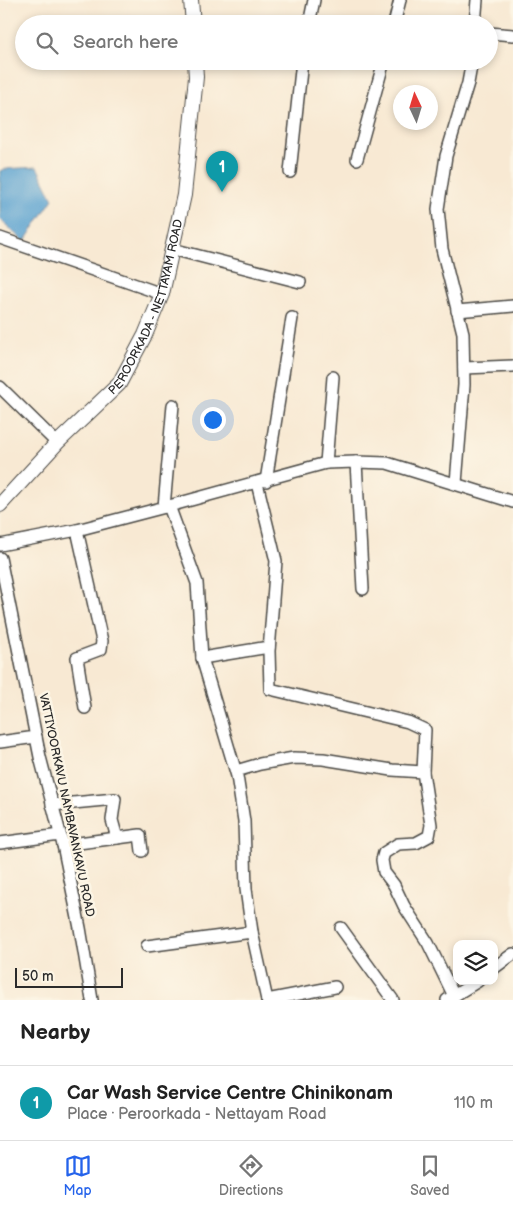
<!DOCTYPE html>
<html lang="en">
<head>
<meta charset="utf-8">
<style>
  :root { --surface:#fff; --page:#f6f6f6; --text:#222; --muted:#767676; --line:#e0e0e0; --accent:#2563eb }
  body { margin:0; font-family:"Balsamiq Sans",sans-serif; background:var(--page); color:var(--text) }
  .controls { position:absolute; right:15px; bottom:15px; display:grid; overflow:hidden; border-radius:10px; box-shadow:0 2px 8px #0003 }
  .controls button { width:45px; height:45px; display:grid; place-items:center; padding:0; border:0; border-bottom:1px solid var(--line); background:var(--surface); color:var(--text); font:25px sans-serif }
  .compass { position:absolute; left:393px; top:85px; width:45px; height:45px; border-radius:50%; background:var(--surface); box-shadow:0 2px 8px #0003; rotate:356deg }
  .scale { position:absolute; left:15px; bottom:12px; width:108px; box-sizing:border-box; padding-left:5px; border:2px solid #2b2b2b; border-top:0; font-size:14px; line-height:18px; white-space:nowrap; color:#2b2b2b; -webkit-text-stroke:4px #fcf5e5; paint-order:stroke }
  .you { position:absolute; left:212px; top:419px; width:18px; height:18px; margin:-12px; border:4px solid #fff; border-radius:50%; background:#1a73e8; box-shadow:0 0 0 8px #1a73e833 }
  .badge { display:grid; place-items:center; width:32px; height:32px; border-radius:50%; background:var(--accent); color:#fff; font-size:16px; font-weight:700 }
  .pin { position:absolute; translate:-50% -41px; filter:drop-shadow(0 1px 2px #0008) }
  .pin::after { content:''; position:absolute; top:26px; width:18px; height:15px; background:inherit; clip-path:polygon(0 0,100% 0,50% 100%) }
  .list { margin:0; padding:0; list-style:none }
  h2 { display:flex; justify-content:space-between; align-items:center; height:65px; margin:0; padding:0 20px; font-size:21px }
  h2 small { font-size:16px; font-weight:400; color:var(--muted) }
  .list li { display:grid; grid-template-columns:32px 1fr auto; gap:15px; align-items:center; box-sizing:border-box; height:75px; padding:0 20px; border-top:1px solid var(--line) }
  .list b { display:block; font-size:19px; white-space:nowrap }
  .list p { margin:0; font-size:16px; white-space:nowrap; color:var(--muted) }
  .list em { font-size:16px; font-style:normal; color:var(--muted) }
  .icon { flex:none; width:28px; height:28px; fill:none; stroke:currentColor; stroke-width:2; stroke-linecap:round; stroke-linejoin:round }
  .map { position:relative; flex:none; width:513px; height:1000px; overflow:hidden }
  .search { position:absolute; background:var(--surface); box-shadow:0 2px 8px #0003; left:15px; right:15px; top:15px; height:55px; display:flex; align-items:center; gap:12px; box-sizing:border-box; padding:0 18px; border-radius:28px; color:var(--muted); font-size:19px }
  .sheet { height:140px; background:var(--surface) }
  nav { display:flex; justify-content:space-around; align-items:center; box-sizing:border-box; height:70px; border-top:1px solid var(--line); background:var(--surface); font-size:14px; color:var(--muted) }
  nav a { display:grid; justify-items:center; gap:2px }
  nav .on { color:var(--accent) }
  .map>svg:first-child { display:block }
</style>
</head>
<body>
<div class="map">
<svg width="513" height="1000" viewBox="0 0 513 1000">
  <rect width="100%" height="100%" fill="#fcf5e5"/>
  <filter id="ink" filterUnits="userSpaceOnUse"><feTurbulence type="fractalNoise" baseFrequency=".02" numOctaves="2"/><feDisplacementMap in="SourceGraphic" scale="10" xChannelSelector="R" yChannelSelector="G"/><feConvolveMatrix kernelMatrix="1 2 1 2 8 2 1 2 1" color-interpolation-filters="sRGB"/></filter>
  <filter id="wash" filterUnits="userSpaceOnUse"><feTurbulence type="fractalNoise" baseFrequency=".0096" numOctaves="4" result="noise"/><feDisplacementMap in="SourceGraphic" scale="20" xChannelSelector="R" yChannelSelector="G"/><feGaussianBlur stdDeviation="1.12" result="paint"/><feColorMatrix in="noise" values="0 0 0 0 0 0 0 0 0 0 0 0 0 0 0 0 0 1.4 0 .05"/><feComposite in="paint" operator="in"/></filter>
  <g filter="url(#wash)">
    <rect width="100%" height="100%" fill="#f8e9d3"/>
    <polygon fill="#59a1d0" stroke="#42667e" points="37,167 53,199 24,242 0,219 0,171 4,169"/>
  </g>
  <g filter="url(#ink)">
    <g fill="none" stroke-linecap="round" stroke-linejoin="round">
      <g stroke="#4a4844" stroke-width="14">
        <g id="minor">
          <polyline points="309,24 314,0"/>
          <polyline points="394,24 400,0"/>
          <polyline points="475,24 477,0"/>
          <polyline points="489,33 513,35"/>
          <polyline points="357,159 384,61"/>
          <polyline points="290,172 302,61"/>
          <polyline points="0,238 162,294"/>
          <polyline points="172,249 300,282"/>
          <polyline points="457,311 513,306"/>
          <polyline points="464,368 513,366"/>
          <polyline points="0,387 57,443"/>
          <polyline points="356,462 363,589"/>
          <polyline points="326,463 333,377"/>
          <polyline points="266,481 292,318"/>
          <polyline points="257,483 276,561 269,651 270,689 408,722 425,730 423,772"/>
          <polyline points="456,483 464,385 463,333 442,249 438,209 446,156 468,83 472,61"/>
          <polyline points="169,506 326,463 356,462 387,463 513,502"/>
          <polyline points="164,507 173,405"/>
          <polyline points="77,530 102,641 101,649 77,658 85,708"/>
          <polyline points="0,545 77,530 169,506 197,583 202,658 237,776 244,821 246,889 252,932 267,1000"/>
          <polyline points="0,558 40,757 63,845 80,928 92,1000"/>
          <polyline points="202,658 269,647"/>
          <polyline points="0,742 36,737"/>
          <polyline points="236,771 260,764 294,758 323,759 392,770 423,772 431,825 429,836 416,843 398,844 384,853 382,860 384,872 394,885 404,906 428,943 454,996"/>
          <polyline points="52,805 115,799 112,820 117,838"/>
          <polyline points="0,843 60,835"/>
          <polyline points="63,845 140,835 142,851"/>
          <polyline points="341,928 393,1000"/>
          <polyline points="147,946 252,932"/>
          <polyline points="494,968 513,954"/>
          <polyline points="267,1000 335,987"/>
          <polyline points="447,1000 478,981"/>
        </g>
      </g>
      <g stroke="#4a4844" stroke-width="16">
        <g id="tertiary">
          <polyline points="191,0 193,24"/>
          <path id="s1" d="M0 505 57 443 119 384 145 335 162 294 184 195 196 77 195 61"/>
        </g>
      </g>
      <use href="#minor" stroke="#fff" stroke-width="11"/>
      <use href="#tertiary" stroke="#fff" stroke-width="14"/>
    </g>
  </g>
  <g text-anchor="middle" stroke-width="5" stroke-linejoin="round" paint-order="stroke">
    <g font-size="12" fill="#2b2b2b" stroke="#fcf5e5">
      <text dy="4" stroke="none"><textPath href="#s1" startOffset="252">PEROORKADA - NETTAYAM ROAD</textPath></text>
      <text transform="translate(67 805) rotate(78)" y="4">VATTIYOORKAVU NAMBAVANKAVU ROAD</text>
    </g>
  </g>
</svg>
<div class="controls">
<button><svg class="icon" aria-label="layers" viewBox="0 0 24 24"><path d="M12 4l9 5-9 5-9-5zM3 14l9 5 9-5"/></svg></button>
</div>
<svg class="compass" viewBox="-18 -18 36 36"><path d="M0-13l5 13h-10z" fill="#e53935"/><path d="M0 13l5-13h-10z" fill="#767676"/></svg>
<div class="scale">50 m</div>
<div class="you"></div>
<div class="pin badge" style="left:222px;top:192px;background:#0f9aa8">1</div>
<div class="search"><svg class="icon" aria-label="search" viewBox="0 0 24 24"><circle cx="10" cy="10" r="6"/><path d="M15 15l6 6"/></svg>Search here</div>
</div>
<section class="sheet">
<h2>Nearby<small></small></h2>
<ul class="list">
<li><span class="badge" style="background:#0f9aa8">1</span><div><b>Car Wash Service Centre Chinikonam</b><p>Place · Peroorkada - Nettayam Road</p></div><em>110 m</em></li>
</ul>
</section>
<nav>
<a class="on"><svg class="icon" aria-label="map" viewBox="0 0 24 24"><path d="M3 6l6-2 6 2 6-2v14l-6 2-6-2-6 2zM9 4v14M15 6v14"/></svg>Map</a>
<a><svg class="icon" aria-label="directions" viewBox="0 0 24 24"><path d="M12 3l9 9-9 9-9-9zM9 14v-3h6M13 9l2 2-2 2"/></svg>Directions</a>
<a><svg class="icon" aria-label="saved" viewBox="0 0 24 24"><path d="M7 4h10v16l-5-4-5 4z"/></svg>Saved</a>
</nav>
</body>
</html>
